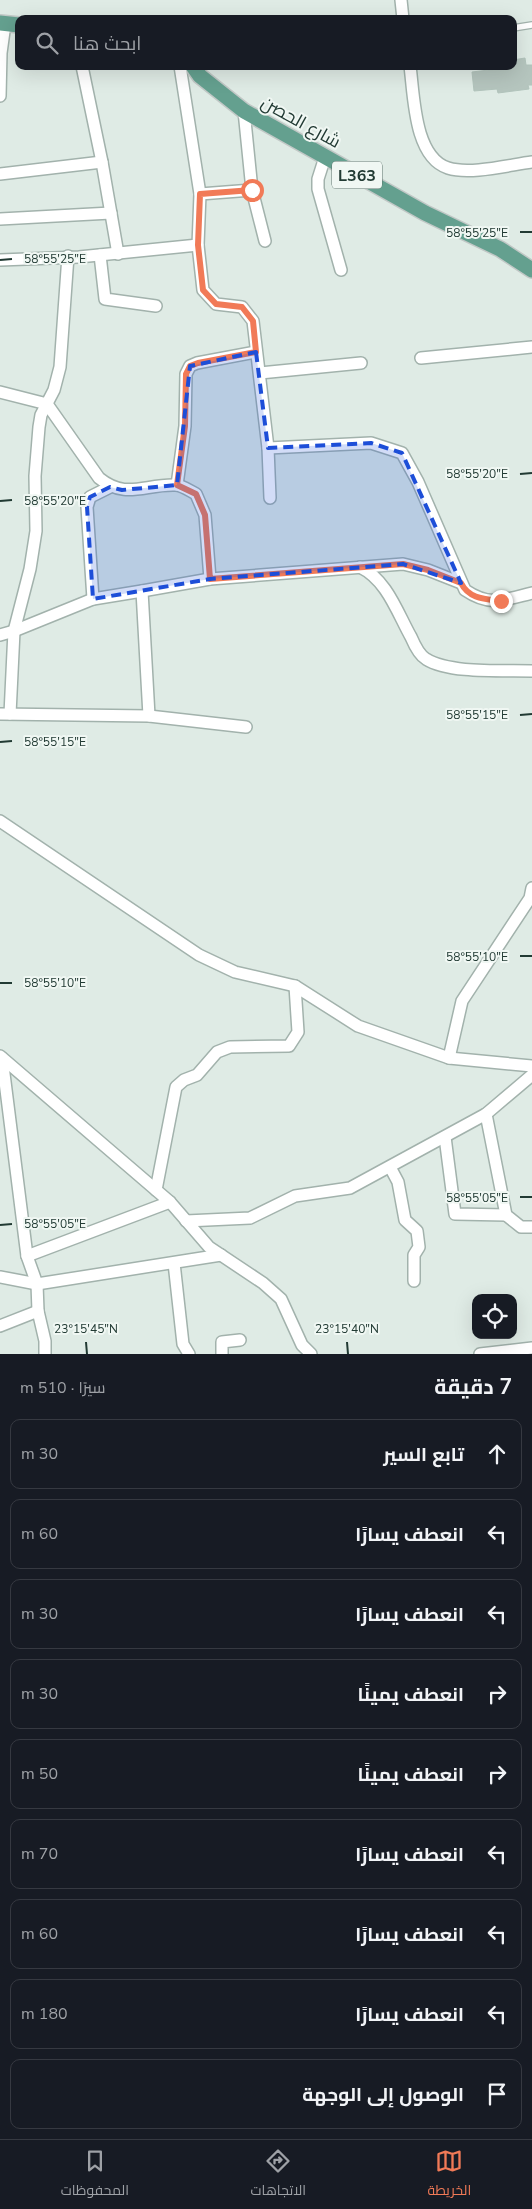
<!DOCTYPE html>
<html lang="ar">
<head>
<meta charset="utf-8">
<style>
  :root { --surface:#171b24; --page:#242831; --text:#f1f3f6; --muted:#9ea1a6; --line:#363941; --accent:#f17a57 }
  body { margin:0; font-family:"Nunito Sans",Cairo,sans-serif; background:var(--page); color:var(--text); direction:rtl }
  .controls { position:absolute; right:15px; bottom:15px; display:grid; overflow:hidden; border-radius:10px; box-shadow:0 5px 20px #0002 }
  .controls button { width:45px; height:45px; display:grid; place-items:center; padding:0; border:0; border-bottom:1px solid var(--line); background:var(--surface); color:var(--text); font:25px sans-serif }
  .stop { position:absolute; width:15px; height:15px; margin:-11px; border:4px solid #f17a57; border-radius:50%; background:#fff }
  .stop.end { background:#f17a57; border-color:#fff; box-shadow:0 1px 5px #0008 }
  .list { margin:0; padding:0; list-style:none }
  h2 { display:flex; justify-content:space-between; align-items:center; height:65px; margin:0; padding:0 20px; font-size:21px }
  h2 small { font-size:16px; font-weight:400; color:var(--muted) }
  .list li { display:grid; grid-template-columns:32px 1fr auto; gap:15px; align-items:center; box-sizing:border-box; height:70px; margin:0 10px 10px; padding:0 10px; border:1px solid var(--line); border-radius:10px }
  .list b { display:block; font-size:19px; white-space:nowrap }
  .list em { font-size:16px; font-style:normal; color:var(--muted) }
  .icon { flex:none; width:28px; height:28px; fill:none; stroke:currentColor; stroke-width:2; stroke-linecap:round; stroke-linejoin:round }
  .map { position:relative; flex:none; width:532px; height:1354px; overflow:hidden; direction:ltr }
  .search { position:absolute; background:var(--surface); box-shadow:0 5px 20px #0002; left:15px; right:15px; top:15px; height:55px; display:flex; align-items:center; gap:12px; box-sizing:border-box; padding:0 18px; border-radius:10px; color:var(--muted); font-size:19px }
  .sheet { height:785px; background:var(--surface) }
  nav { display:flex; justify-content:space-around; align-items:center; box-sizing:border-box; height:70px; border-top:1px solid var(--line); background:var(--surface); font-size:14px; color:var(--muted) }
  nav a { display:grid; justify-items:center; gap:2px }
  nav .on { color:var(--accent) }
  .map>svg:first-child { display:block }
</style>
</head>
<body>
<div class="map">
<svg width="532" height="1354" viewBox="0 0 532 1354">
  <rect width="100%" height="100%" fill="#dfebe5"/>
  <polygon fill="#b5c5be" stroke="#b2c4bc" points="525,58 526,65 532,65 532,85 528,85 529,89 498,93 497,89 474,91 472,72 497,69 497,66 513,66 513,60"/>
  <g fill="none" stroke-linecap="round" stroke-linejoin="round">
    <g stroke="#a2b2ac" stroke-width="8">
      <polyline id="service" points="513,28 532,25"/>
    </g>
    <g stroke="#a2b2ac" stroke-width="14">
      <g id="minor">
        <polyline points="401,0 403,19"/>
        <polyline points="82,66 102,162 118,254"/>
        <polyline points="180,66 200,194 198,245 203,290 216,304 242,307 253,321 268,448 270,498"/>
        <path d="M410 66C414 96 414 157 448 168 470 175 509 165 532 162"/>
        <polyline points="0,96 1,53 5,24"/>
        <polyline points="244,111 252,190 265,241"/>
        <polyline points="325,157 318,179 318,189 341,270"/>
        <polyline points="0,174 102,162"/>
        <polyline points="200,194 252,190"/>
        <polyline points="0,219 111,213"/>
        <polyline points="100,255 105,299 156,306"/>
        <polyline points="0,260 79,257 198,245"/>
        <polyline points="421,358 532,347"/>
        <polyline points="260,373 361,363"/>
        <path d="M0 392 47 404 99 478C126 500 144 484 175 485 182 485 190 491 196 494L205 515 210 579"/>
        <path d="M268 448 371 443 402 453 418 482 465 590C490 607 504 600 532 593"/>
        <polyline points="177,485 185,426 186,374 190,366 197,363 256,352"/>
        <path d="M360 567C387 580 397 612 411 637 414 644 419 655 426 659 450 674 503 670 532 671"/>
        <polyline points="142,591 149,716"/>
        <polyline points="93,599 87,507 90,497 110,487"/>
        <polyline points="0,635 14,631 93,599 142,591 210,579 403,564 428,570 461,583"/>
        <polyline points="0,714 149,716 246,727"/>
        <polyline points="10,714 14,631 30,569 36,531 35,476 39,427 41,415 54,390 60,367 68,256"/>
        <polyline points="0,821 199,955 235,972 295,986 358,1026 449,1058 532,1066"/>
        <polyline points="0,1056 170,1202 209,1247 263,1283 281,1299 302,1345 311,1354"/>
        <polyline points="2,1058 27,1256 37,1284 38,1311 45,1341 45,1354"/>
        <polyline points="449,1058 462,1001 530,898 532,888"/>
        <polyline points="486,1114 506,1215 521,1227 532,1227"/>
        <polyline points="445,1137 455,1214 506,1215"/>
        <polyline points="390,1167 398,1182 405,1220 417,1231 419,1247 414,1255 414,1281"/>
        <polyline points="156,1190 176,1087 184,1080 197,1075 217,1052 230,1047 289,1046 298,1032 295,986"/>
        <polyline points="186,1221 250,1218 295,1196 350,1188 486,1114 532,1075"/>
        <polyline points="27,1256 170,1202"/>
        <polyline points="174,1263 183,1344 189,1354"/>
        <polyline points="0,1277 37,1284 221,1255"/>
        <polyline points="0,1326 38,1311"/>
        <polyline points="222,1354 222,1342 240,1340"/>
        <polyline points="480,1354 532,1348"/>
      </g>
    </g>
    <g stroke="#c1c8c6" stroke-width="18">
      <g id="primary">
        <polyline points="0,23 19,25"/>
        <polyline points="193,66 200,76 244,111 425,213 500,249 532,270"/>
      </g>
    </g>
    <use href="#service" stroke="#fff" stroke-width="5.5"/>
    <use href="#minor" stroke="#fff" stroke-width="11"/>
    <use href="#primary" stroke="#64a08f" stroke-width="15"/>
  </g>
  <g fill="none" stroke-linecap="round" stroke-linejoin="round">
    <path stroke="#f17a57" stroke-width="6" d="M252 190 200 194 198 245 203 290 216 304 242 307 253 321 256 352 198 363 190 366 186 374 185 426 177 485 196 494 205 515 210 579 403 564 428 570 461 583C469 599 485 599 501 601"/>
  </g>
  <path fill="#1d4ed8" fill-opacity="0.2" stroke="#1d4ed8" stroke-width="4" stroke-dasharray="10 6" stroke-linejoin="round" d="M256 352 268 448 371 443 402 453 461 583 403 564 210 579 93 599 87 507 90 497 110 487 122 490 177 485 190 366Z"/>
  <path fill="none" stroke="#213a33" stroke-width="2" d="M520 232H532M0 260 12 259M520 474 532 473M0 501 12 500M520 715 532 714M0 742 12 741M520 956H532M0 983H12M520 1197H532M0 1225 12 1224M86 1342 87 1354M347 1342 348 1354"/>
  <g text-anchor="middle" stroke-width="4" stroke-linejoin="round" paint-order="stroke">
    <rect fill="#f0f7f3" stroke="#5f736d" stroke-width="1" x="332" y="161.5" width="50" height="27" rx="4"/>
    <g font-size="16" font-weight="bold" fill="#213a33">
      <text x="357" y="181">L363</text>
    </g>
    <g font-size="18" fill="#213a33" stroke="#f0f7f3">
      <text transform="translate(301 122) rotate(29)" y="6">شارع الحصن</text>
    </g>
  </g>
  <g font-size="12" text-anchor="middle" fill="#213a33" stroke="#f0f7f3" stroke-width="4" stroke-linejoin="round" paint-order="stroke">
    <text x="477" y="237">58°55'25"E</text>
    <text x="55" y="263">58°55'25"E</text>
    <text x="477" y="478">58°55'20"E</text>
    <text x="55" y="505">58°55'20"E</text>
    <text x="477" y="719">58°55'15"E</text>
    <text x="55" y="746">58°55'15"E</text>
    <text x="477" y="961">58°55'10"E</text>
    <text x="55" y="987">58°55'10"E</text>
    <text x="477" y="1202">58°55'05"E</text>
    <text x="55" y="1228">58°55'05"E</text>
    <text x="86" y="1333">23°15'45"N</text>
    <text x="347" y="1333">23°15'40"N</text>
  </g>
</svg>
<div class="controls">
<button><svg class="icon" aria-label="locate" viewBox="0 0 24 24"><circle cx="12" cy="12" r="6"/><path d="M12 2v4M12 18v4M2 12h4M18 12h4"/></svg></button>
</div>
<div class="stop" style="left:252px;top:190px"></div>
<div class="stop end" style="left:501px;top:601px"></div>
<div class="search"><svg class="icon" aria-label="search" viewBox="0 0 24 24"><circle cx="10" cy="10" r="6"/><path d="M15 15l6 6"/></svg>ابحث هنا</div>
</div>
<section class="sheet">
<h2>7 دقيقة<small>سيرًا · 510 m</small></h2>
<ul class="list">
<li><svg class="icon" aria-label="ahead" viewBox="0 0 24 24"><path d="M12 20V5M6 11l6-6 6 6"/></svg><div><b>تابع السير</b></div><em>30 m</em></li>
<li><svg class="icon" aria-label="left" viewBox="0 0 24 24"><path d="M17 20v-9H6M10 6l-5 5 5 5"/></svg><div><b>انعطف يسارًا</b></div><em>60 m</em></li>
<li><svg class="icon" aria-label="left" viewBox="0 0 24 24"><path d="M17 20v-9H6M10 6l-5 5 5 5"/></svg><div><b>انعطف يسارًا</b></div><em>30 m</em></li>
<li><svg class="icon" aria-label="right" viewBox="0 0 24 24"><path d="M7 20v-9h11M14 6l5 5-5 5"/></svg><div><b>انعطف يمينًا</b></div><em>30 m</em></li>
<li><svg class="icon" aria-label="right" viewBox="0 0 24 24"><path d="M7 20v-9h11M14 6l5 5-5 5"/></svg><div><b>انعطف يمينًا</b></div><em>50 m</em></li>
<li><svg class="icon" aria-label="left" viewBox="0 0 24 24"><path d="M17 20v-9H6M10 6l-5 5 5 5"/></svg><div><b>انعطف يسارًا</b></div><em>70 m</em></li>
<li><svg class="icon" aria-label="left" viewBox="0 0 24 24"><path d="M17 20v-9H6M10 6l-5 5 5 5"/></svg><div><b>انعطف يسارًا</b></div><em>60 m</em></li>
<li><svg class="icon" aria-label="left" viewBox="0 0 24 24"><path d="M17 20v-9H6M10 6l-5 5 5 5"/></svg><div><b>انعطف يسارًا</b></div><em>180 m</em></li>
<li><svg class="icon" aria-label="arrive" viewBox="0 0 24 24"><path d="M6 21V4h12l-3 4 3 4H6"/></svg><div><b>الوصول إلى الوجهة</b></div></li>
</ul>
</section>
<nav>
<a class="on"><svg class="icon" aria-label="map" viewBox="0 0 24 24"><path d="M3 6l6-2 6 2 6-2v14l-6 2-6-2-6 2zM9 4v14M15 6v14"/></svg>الخريطة</a>
<a><svg class="icon" aria-label="directions" viewBox="0 0 24 24"><path d="M12 3l9 9-9 9-9-9zM9 14v-3h6M13 9l2 2-2 2"/></svg>الاتجاهات</a>
<a><svg class="icon" aria-label="saved" viewBox="0 0 24 24"><path d="M7 4h10v16l-5-4-5 4z"/></svg>المحفوظات</a>
</nav>
</body>
</html>
